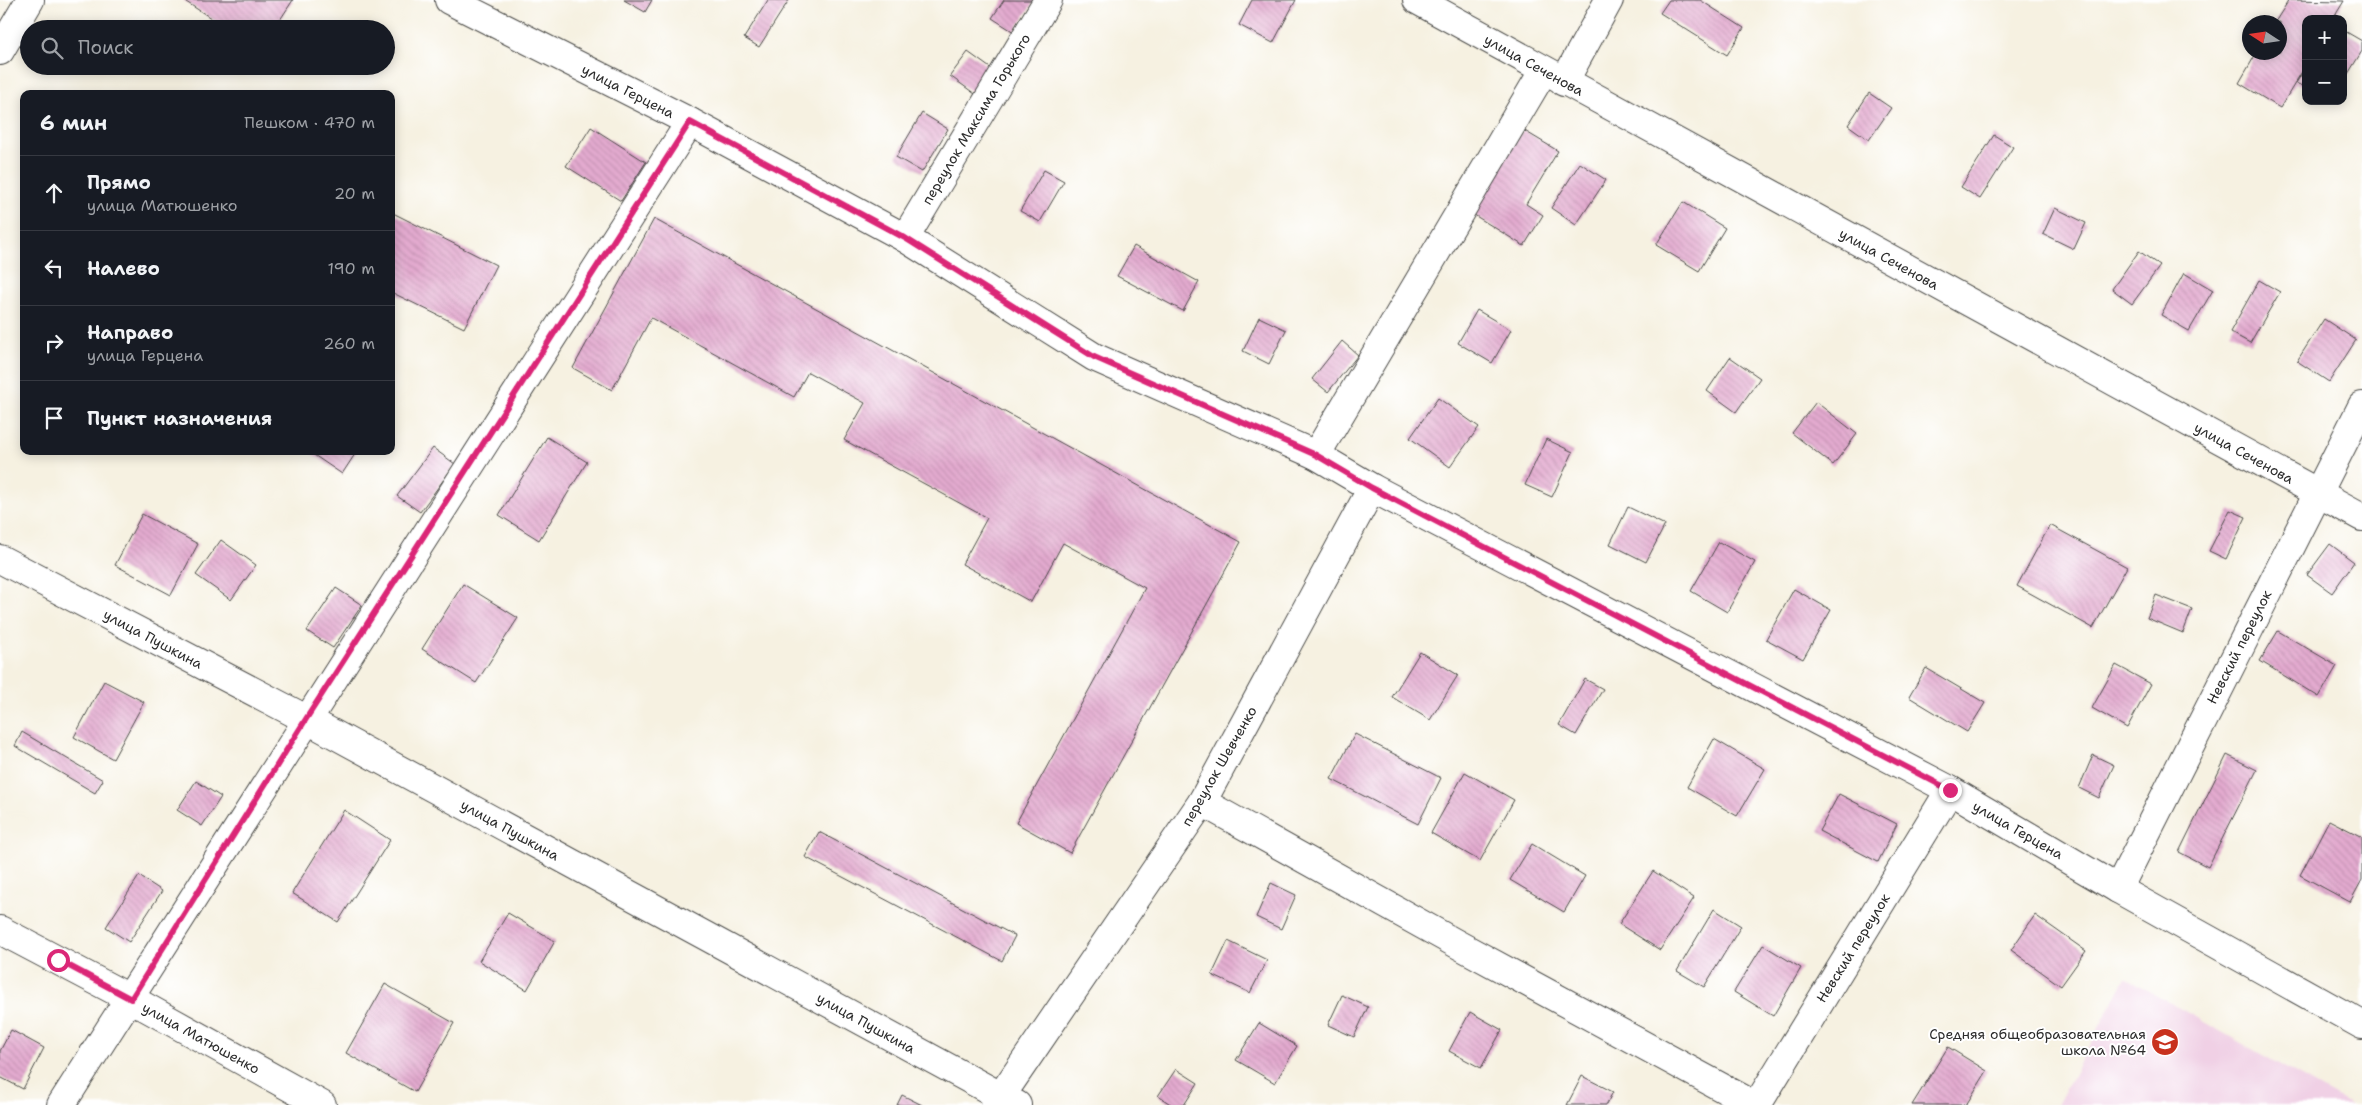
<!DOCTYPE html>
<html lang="ru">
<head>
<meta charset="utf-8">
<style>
  :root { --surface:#171b24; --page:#242831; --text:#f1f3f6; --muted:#9ea1a6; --line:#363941 }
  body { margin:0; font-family:"Shantell Sans",sans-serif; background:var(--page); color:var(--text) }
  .controls { position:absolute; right:15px; top:15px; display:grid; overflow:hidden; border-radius:10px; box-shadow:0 2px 12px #0003 }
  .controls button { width:45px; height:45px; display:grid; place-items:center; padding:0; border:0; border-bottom:1px solid var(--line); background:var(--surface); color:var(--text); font:25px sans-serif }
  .compass { position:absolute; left:2242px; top:15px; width:45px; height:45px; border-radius:50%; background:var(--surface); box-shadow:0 2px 12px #0003; rotate:282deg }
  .stop { position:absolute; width:15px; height:15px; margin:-11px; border:4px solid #db2777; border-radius:50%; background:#fff }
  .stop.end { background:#db2777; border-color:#fff; box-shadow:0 1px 5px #0008 }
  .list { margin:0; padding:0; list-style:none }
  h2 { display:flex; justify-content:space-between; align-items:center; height:65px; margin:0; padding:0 20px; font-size:21px }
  h2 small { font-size:16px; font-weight:400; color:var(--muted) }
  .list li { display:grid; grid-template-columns:32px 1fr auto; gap:15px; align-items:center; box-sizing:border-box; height:75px; padding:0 20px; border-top:1px solid var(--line) }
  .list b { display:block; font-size:19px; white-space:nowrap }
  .list p { margin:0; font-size:16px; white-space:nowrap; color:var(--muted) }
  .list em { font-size:16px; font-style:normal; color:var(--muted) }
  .icon { flex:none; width:28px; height:28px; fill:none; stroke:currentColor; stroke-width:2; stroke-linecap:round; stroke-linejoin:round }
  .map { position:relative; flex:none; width:2362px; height:1105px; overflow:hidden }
  .search { position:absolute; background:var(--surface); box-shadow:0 2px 12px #0003; left:20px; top:20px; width:375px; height:55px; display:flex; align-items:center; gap:12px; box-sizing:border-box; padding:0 18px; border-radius:28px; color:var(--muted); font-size:19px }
  .panel { position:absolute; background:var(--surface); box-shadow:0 2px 12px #0003; left:20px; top:90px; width:375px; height:365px; border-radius:10px }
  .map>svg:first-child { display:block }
</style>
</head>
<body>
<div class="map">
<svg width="2362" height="1105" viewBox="0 0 2362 1105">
  <defs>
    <pattern id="building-back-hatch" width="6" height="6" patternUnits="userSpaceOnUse" patternTransform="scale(1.25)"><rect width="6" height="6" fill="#e3aacf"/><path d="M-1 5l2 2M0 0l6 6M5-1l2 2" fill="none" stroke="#c392b2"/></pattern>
  </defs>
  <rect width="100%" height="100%" fill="#fff"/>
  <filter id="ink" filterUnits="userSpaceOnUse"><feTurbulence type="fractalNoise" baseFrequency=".02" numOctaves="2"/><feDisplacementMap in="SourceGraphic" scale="10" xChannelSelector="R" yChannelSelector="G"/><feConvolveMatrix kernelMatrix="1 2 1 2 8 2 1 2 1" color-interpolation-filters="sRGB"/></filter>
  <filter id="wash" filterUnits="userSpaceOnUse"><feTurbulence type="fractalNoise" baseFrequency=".0096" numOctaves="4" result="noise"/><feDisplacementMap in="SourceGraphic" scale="20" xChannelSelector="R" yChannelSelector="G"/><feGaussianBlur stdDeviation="1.12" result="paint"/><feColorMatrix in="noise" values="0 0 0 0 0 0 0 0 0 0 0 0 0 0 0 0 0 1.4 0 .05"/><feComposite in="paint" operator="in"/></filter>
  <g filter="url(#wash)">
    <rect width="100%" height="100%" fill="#f6f1e1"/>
    <polygon fill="#f0d0e5" points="2126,978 2351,1105 2057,1105"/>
    <g id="blocks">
      <g fill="url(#building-back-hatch)">
        <polygon points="183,0 293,0 274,29 228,29"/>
        <polygon points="624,0 652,0 645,12"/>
        <polygon points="768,0 789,0 759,47 744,38"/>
        <polygon points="1004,0 1035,0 1014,32 992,18"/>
        <polygon points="1252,0 1296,0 1273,43 1239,25"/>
        <polygon points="1669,0 1700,0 1744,28 1727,55 1660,13"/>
        <polygon points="2289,0 2344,1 2333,19 2306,19 2306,65 2280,108 2239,83 2257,52 2280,52 2280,22 2275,22"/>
        <polygon points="2343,30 2362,41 2362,51 2343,82"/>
        <polygon points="968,52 993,70 975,94 950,76"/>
        <polygon points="2306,67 2306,88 2296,83"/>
        <polygon points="1869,93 1891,108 1869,140 1848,125"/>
        <polygon points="922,113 948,129 922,172 896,157"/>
        <polygon points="591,127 646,162 621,201 566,166"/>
        <polygon points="1523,130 1558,151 1526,204 1543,215 1524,246 1471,213"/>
        <polygon points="1994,135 2013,147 1980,199 1961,187"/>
        <polygon points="1580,163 1606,180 1576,225 1551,208"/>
        <polygon points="1044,170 1064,181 1040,222 1020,211"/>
        <polygon points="1683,202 1725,228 1699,271 1656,245"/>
        <polygon points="2055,208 2086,223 2074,249 2043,234"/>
        <polygon points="391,212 496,265 464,328 391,292"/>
        <polygon points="654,219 1241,542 1070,853 1016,823 1145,588 1063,543 1031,602 962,564 987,518 844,440 865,403 808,372 794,397 651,318 612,390 573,368"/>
        <polygon points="1134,246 1199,282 1183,311 1117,276"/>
        <polygon points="2139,251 2160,266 2132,304 2112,289"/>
        <polygon points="2184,273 2213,290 2189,331 2161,315"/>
        <polygon points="2259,280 2280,292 2250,343 2230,332"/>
        <polygon points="1477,310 1511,330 1492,363 1458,343"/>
        <polygon points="1259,317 1286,330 1269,364 1243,351"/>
        <polygon points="2324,319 2356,340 2329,382 2297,361"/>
        <polygon points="1342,341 1358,355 1328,392 1312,379"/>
        <polygon points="1730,357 1760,378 1736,412 1707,391"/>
        <polygon points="1438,398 1479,427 1450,467 1410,438"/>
        <polygon points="1816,402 1857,434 1833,465 1792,433"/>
        <polygon points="547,437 587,462 539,540 499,515"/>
        <polygon points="1546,439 1573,452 1552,497 1525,485"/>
        <polygon points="433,448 455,464 420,512 397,496"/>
        <polygon points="308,451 357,451 342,474"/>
        <polygon points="1628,507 1665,525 1646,562 1610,544"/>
        <polygon points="2230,510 2246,517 2226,559 2209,551"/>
        <polygon points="142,514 198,544 171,595 115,565"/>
        <polygon points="2050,525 2127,567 2093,628 2017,586"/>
        <polygon points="221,540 256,565 231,600 196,575"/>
        <polygon points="1719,542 1755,562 1727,612 1691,591"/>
        <polygon points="2330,544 2354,562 2332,593 2307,575"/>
        <polygon points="463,584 518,618 476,683 422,649"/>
        <polygon points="336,588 362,605 333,648 307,631"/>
        <polygon points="1794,589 1831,610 1803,659 1766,639"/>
        <polygon points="2156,595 2192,609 2183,633 2147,618"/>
        <polygon points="2278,631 2337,666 2319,697 2260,661"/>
        <polygon points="1420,652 1458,675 1430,720 1392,697"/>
        <polygon points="2116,665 2151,684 2127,728 2092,708"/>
        <polygon points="1926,668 1985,703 1967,732 1909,697"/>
        <polygon points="1585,679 1603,689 1576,735 1559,725"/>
        <polygon points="104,681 144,702 113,759 74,737"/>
        <polygon points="22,732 103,780 95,793 15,746"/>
        <polygon points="1355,734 1441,778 1418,824 1331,779"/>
        <polygon points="1714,739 1765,769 1737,816 1687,787"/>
        <polygon points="2093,755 2114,765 2099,798 2079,788"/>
        <polygon points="2227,755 2257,770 2208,867 2179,852"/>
        <polygon points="1465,772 1514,800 1480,861 1431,833"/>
        <polygon points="196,781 221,797 202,826 177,810"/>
        <polygon points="1839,794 1897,824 1878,862 1819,831"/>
        <polygon points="344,810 390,840 338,922 292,893"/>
        <polygon points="2329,820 2362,837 2362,880 2350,902 2300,875"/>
        <polygon points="819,832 1015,936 1002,961 805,857"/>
        <polygon points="1532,844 1585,876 1564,912 1510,880"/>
        <polygon points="1653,871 1694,898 1660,950 1619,924"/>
        <polygon points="139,876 162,891 129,942 106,927"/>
        <polygon points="1271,883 1296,895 1281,929 1256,917"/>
        <polygon points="1714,909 1741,926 1704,987 1677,971"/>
        <polygon points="508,913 555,941 527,990 479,961"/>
        <polygon points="2035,915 2086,951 2061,986 2011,950"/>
        <polygon points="1228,941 1267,960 1250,993 1212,975"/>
        <polygon points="1763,945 1801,968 1773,1016 1734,992"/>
        <polygon points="385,984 454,1023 415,1092 346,1053"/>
        <polygon points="1342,995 1368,1007 1354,1037 1328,1025"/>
        <polygon points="1470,1012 1502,1030 1481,1068 1449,1051"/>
        <polygon points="1259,1023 1297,1046 1275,1083 1236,1060"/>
        <polygon points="11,1030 44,1048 23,1089 0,1077 0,1051"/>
        <polygon points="1948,1047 1987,1071 1966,1105 1912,1105"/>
        <polygon points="1176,1069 1198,1083 1184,1105 1172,1105 1158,1096"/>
        <polygon points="1582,1076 1613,1092 1606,1105 1567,1105"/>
        <polygon points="902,1095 922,1105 897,1105"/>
      </g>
    </g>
  </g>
  <g filter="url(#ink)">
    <use href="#blocks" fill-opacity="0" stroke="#494946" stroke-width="1"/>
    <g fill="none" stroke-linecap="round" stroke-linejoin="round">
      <g stroke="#494946" stroke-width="30">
        <g id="street">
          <polyline points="449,0 690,122 905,238 1094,357 1316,455 1372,488 1950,790 2118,889 2362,1025"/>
          <polyline points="1564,82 1609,0"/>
          <polyline points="905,238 1048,0"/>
          <polyline points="1316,455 1544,70"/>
          <polyline points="1202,802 1457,944 1754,1105"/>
          <polyline points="2118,889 2362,406"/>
          <polyline points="0,930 131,999 322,1105"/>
          <polyline points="61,1105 690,122"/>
          <polyline points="995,1105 1202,802 1372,488"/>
          <polyline points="1757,1105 1950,790"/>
        </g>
      </g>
      <g stroke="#494946" stroke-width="30">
        <g id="secondary">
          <polyline points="1417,0 2362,517"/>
          <polyline points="0,51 30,0"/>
          <polyline points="0,559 306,719 1017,1105"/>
        </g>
      </g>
      <use href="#street" stroke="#fff" stroke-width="28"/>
      <use href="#secondary" stroke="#fff" stroke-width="28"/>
    </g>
  </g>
  <g fill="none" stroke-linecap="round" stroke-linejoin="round" filter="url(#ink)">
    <polyline stroke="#db2777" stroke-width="6" points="58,960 131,999 306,719 690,122 905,238 1094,357 1316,455 1372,488 1950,790"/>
  </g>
  <defs>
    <g id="school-disc" transform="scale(1.4375)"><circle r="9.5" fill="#c8321e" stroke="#fff"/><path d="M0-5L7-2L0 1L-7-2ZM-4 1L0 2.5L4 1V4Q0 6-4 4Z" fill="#fff"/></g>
  </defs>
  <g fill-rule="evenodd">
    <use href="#school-disc" x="2165" y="1042"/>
  </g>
  <g text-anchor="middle" stroke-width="4" stroke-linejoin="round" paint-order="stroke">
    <g font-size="14" fill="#2b2b2b" stroke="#fff">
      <text transform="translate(1534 65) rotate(29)" y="5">улица Сеченова</text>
      <text transform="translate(628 91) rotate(27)" y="5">улица Герцена</text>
      <text transform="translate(976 119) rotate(-59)" y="5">переулок Максима Горького</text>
      <text transform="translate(1889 259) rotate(29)" y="5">улица Сеченова</text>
      <text transform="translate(2244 453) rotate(29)" y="5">улица Сеченова</text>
      <text transform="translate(153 639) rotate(28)" y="5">улица Пушкина</text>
      <text transform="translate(2239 647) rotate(-63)" y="5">Невский переулок</text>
      <text transform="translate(1219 766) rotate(-60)" y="5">переулок Шевченко</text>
      <text transform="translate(510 830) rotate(29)" y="5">улица Пушкина</text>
      <text transform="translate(2018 830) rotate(30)" y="5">улица Герцена</text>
      <text transform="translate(1853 948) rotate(-58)" y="5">Невский переулок</text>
      <text transform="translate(866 1023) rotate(29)" y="5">улица Пушкина</text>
      <text transform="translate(201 1038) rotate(29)" y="5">улица Матюшенко</text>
    </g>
    <g font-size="14" fill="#2b2b2b" stroke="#fff" text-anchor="end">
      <text x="2146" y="1039">Средняя общеобразовательная<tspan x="2146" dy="16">школа №64</tspan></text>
    </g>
  </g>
</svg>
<div class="controls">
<button>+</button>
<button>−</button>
</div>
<svg class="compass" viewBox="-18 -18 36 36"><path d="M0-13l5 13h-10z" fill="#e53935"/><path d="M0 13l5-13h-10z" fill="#9ea1a6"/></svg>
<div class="stop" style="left:58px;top:960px"></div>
<div class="stop end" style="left:1950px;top:790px"></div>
<div class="search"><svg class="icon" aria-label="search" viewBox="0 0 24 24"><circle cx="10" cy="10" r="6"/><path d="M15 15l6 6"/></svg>Поиск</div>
<section class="panel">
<h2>6 мин<small>Пешком · 470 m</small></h2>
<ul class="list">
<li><svg class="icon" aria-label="ahead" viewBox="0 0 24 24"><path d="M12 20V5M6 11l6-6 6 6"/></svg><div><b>Прямо</b><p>улица Матюшенко</p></div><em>20 m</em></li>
<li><svg class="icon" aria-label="left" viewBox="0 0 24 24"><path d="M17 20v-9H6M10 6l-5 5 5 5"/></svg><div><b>Налево</b></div><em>190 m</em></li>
<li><svg class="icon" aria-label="right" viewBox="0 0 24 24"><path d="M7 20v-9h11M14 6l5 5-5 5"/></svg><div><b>Направо</b><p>улица Герцена</p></div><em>260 m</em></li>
<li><svg class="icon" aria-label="arrive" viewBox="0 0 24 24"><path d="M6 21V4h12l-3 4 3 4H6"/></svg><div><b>Пункт назначения</b></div></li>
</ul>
</section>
</div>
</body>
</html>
